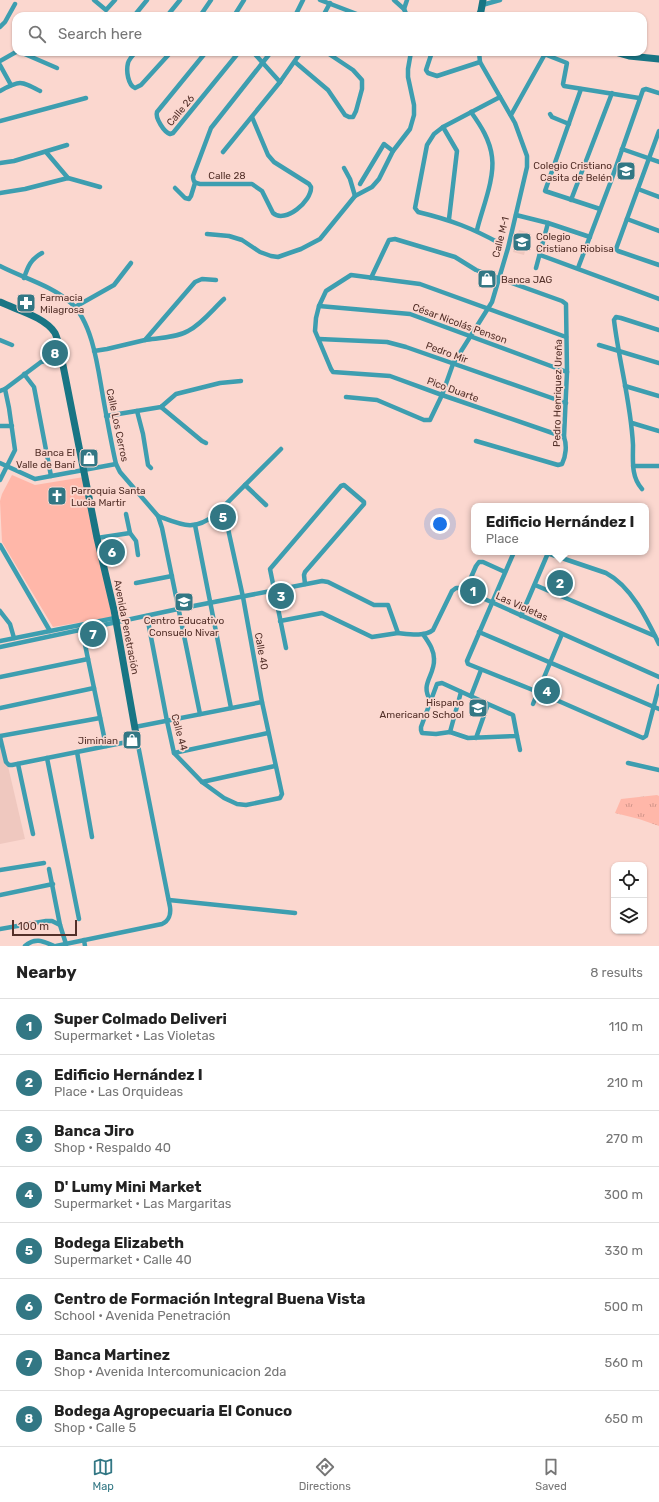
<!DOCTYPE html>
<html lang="en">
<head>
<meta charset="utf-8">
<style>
  :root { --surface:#fff; --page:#f2f2f2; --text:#222; --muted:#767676; --line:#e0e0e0; --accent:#327784 }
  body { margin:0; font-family:Rubik,sans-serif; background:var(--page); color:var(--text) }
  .controls { position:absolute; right:12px; bottom:12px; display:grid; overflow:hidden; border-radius:8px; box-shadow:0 1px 3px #0004 }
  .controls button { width:36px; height:36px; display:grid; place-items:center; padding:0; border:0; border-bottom:1px solid var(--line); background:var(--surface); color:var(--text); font:20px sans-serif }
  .scale { position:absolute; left:12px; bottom:10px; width:65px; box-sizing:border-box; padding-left:4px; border:2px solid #533029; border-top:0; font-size:11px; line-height:14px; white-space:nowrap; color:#533029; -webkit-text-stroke:3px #fbd7cf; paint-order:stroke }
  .you { position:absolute; left:440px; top:524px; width:14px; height:14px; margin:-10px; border:3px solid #fff; border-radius:50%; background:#1a73e8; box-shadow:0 0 0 6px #1a73e833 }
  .badge { display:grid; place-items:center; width:26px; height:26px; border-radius:50%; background:var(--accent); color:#fff; font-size:13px; font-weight:700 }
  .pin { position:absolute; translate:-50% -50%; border:2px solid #fff; box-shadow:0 1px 4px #0006 }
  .popup { position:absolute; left:471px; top:503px; width:178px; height:52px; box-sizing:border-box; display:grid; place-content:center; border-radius:8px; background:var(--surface); filter:drop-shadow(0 1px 3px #0005); font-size:13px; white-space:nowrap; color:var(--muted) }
  .popup b { font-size:15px; color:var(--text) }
  .popup::after { content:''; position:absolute; left:50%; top:100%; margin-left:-8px; border:8px solid transparent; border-top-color:var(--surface) }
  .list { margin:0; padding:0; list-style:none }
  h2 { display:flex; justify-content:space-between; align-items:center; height:52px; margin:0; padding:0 16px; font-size:17px }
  h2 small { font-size:13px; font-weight:400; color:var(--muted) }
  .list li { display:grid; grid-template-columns:26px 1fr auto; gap:12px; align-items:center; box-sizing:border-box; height:56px; padding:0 16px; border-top:1px solid var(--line) }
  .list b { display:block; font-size:15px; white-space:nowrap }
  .list p { margin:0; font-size:13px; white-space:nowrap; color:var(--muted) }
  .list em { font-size:13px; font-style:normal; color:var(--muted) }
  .icon { flex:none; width:22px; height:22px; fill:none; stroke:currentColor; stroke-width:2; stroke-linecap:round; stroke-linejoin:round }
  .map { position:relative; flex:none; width:659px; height:946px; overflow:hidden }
  .search { position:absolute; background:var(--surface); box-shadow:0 1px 3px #0004; left:12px; right:12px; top:12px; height:44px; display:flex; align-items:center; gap:10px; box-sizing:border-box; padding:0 14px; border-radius:12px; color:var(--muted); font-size:15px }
  .sheet { height:500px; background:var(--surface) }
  nav { display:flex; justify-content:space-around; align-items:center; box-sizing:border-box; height:56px; border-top:1px solid var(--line); background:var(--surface); font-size:11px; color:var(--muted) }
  nav a { display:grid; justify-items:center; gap:2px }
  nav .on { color:var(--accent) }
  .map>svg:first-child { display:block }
</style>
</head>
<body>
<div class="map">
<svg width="659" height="946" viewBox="0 0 659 946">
  <defs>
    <pattern id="grass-tufts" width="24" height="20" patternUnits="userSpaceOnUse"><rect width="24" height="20" fill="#ffb7a9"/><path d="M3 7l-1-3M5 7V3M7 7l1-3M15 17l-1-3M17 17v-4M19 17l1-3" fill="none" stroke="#d1958a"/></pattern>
  </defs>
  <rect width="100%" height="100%" fill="#fbd7cf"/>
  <g fill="#efc8bf">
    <polygon points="519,230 530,233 524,255 513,252"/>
    <polygon points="0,732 25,839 0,844"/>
  </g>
  <polygon fill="url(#grass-tufts)" points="657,795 659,796 659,826 639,819 615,813 621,799"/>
  <polygon fill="#ffb7a9" points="12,475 35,485 84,477 112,617 53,627 2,542 0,501 2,494"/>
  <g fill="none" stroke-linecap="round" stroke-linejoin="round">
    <g stroke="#3d9eb0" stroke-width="4.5">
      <polyline points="94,0 106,10 115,0"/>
      <polyline points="320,0 362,16"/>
      <polyline points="394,0 404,9"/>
      <polyline points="482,5 500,0"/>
      <polyline points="134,16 147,0"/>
      <polyline points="167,16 180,0"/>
      <polyline points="200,16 211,0"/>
      <polyline points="234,16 244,0"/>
      <polyline points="295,16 303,0"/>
      <polyline points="323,16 330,3"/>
      <polyline points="407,16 404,9 407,0"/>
      <polyline points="0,27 5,22 15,4"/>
      <polyline points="20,52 57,68"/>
      <path d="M136 52C133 55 129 59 128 63 126 71 128 85 135 88L141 85 171 52"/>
      <path d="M206 52 157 112C155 118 164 132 170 134L173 133 239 52"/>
      <polyline points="253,52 280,82"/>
      <polyline points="432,52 426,70 428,73 437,76 480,62"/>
      <polyline points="539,52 567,63 563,84 564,86 639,98"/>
      <polyline points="0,61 16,52"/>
      <polyline points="295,62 328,90 345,115 349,117 353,117 356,111 362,89 362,80 353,70 326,52"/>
      <polyline points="0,65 11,85"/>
      <polyline points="581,89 545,191 600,209"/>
      <path d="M0 91C20 80 21 81 40 91"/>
      <path d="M500 97 443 127 434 134 427 145 415 208 418 212C451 220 472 228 501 244"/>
      <path d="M471 112C481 126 490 140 492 157 495 179 482 209 477 230"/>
      <polyline points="550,114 552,117 569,124"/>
      <polyline points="511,115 545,54"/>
      <path d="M252 117 268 155 274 162 309 184 311 187C312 201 285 224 273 213L262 191 252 184H200C195 183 193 182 193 176L211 128 271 52"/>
      <polyline points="0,121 86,98"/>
      <polyline points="443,127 457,151 449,219"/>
      <polyline points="659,131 616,249 618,251 659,265"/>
      <polyline points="622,149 659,162"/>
      <polyline points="46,152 68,178"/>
      <polyline points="223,152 280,82 301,52"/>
      <polyline points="0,163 14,161 67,145"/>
      <polyline points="344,168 350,179 355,196"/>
      <polyline points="360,184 384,144 393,151"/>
      <polyline points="175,188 185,198 189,199 191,196 195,183"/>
      <polyline points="638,189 659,197"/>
      <polyline points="0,193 25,189 68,178 100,187"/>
      <polyline points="571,200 612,93"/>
      <polyline points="516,215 548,223 590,237"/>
      <polyline points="627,219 659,231"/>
      <polyline points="207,234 229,236 242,240 260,252 271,256 278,257 301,249 320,239 355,196 372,187 379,179 393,151 410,129 414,115 414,105 408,77 408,69 411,52"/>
      <polyline points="540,255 659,299"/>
      <path d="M0 266C23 278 51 285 71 303 93 323 98 369 103 397 107 419 111 442 116 464L120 472 158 516 162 528 200 714"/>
      <polyline points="536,268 548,223"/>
      <polyline points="578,268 611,181 643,90 646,89 659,93"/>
      <path d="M24 278C28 266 31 259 42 253"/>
      <path d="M371 278 389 240 395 239 455 257 476 270 562 301 566 304 567 372 564 437C567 445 566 456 562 464L558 465 476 441"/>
      <polyline points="319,306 410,314 567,372"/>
      <polyline points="75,307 114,285 131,263"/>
      <polyline points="319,339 387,342 406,347 566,403"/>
      <polyline points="0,340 12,345"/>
      <path d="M145 340C158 338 176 338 188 331 202 324 213 309 224 299"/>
      <polyline points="599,345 659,363"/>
      <polyline points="94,351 107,349 145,340 195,282 202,279 216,280"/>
      <polyline points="24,374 34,387 51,476"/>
      <polyline points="625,386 659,396"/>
      <polyline points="0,391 5,389 41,362 62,357"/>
      <polyline points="346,397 377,400 424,420 430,420 442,395 453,364 492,302 508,248 527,167 527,156 515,123 480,62 479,52"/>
      <polyline points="161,407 202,441 206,443"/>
      <polyline points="137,411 143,434 148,465 151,468"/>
      <polyline points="106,416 161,407 176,394 220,383 241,381"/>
      <polyline points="632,423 659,431"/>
      <polyline points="0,426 12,426"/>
      <polyline points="564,437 442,395 390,376 333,372 331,369 315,331 316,318 319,306 326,291 351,275 420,284 566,337"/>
      <polyline points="0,463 35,479 116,464"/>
      <polyline points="633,466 659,466"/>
      <polyline points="0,480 15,450 9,408 5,389"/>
      <polyline points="245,485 266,505"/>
      <path d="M642 489C631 477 633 461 633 445 631 403 619 362 614 320L616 317 621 318 659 330"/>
      <polyline points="126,514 130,533 136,541 138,555"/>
      <path d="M158 516C182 525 194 532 216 514L281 449"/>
      <polyline points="195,525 231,708"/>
      <polyline points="97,538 130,533"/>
      <polyline points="0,545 50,631"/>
      <polyline points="514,552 467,661 468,664 538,692 643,738 646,736 659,686"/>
      <path d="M544 552 606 573C631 586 647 619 659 644"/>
      <polyline points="136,583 172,576"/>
      <polyline points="535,585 655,636"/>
      <polyline points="465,591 476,566 479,562 483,562 505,572"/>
      <polyline points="0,611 10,624 14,638"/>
      <polyline points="147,616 167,721 174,753 202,782 224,798 237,804 246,805 280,798 282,794 262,702 243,597 223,506"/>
      <polyline points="521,616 548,553"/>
      <polyline points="280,621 322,613 372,637 398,633"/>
      <polyline points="82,630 106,746"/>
      <polyline points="479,632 654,707 659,709"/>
      <path d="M423 634C428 642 434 649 434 659 435 676 419 684 431 701"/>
      <polyline points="0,641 115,618"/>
      <path d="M0 647 178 609 322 581 328 582 374 605H388L398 633C408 634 425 637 433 630L452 591 456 588H460L659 677"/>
      <polyline points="286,648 270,569 341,486 344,485 364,502 364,504 305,572 304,575 305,584"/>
      <polyline points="0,677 88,659"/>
      <polyline points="471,696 481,670"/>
      <polyline points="533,704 562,634"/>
      <polyline points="0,708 94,688"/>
      <polyline points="135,727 262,702"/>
      <polyline points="450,732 461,692"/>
      <polyline points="0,736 100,718"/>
      <polyline points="517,736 520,750"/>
      <path d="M0 737 6 762 9 765H12L137 740 170 907C171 914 169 921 162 924L56 946"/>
      <polyline points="476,738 488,704 442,683 437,684 421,727 421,730 422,733 436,734 450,732 468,738 517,736 513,715 488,704"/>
      <polyline points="77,752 92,837"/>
      <polyline points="174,753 268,733"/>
      <polyline points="47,758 79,919"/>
      <polyline points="628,763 659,770"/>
      <polyline points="18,764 33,834"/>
      <polyline points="202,782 275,766"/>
      <polyline points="49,869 60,925 66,944"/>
      <polyline points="0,870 44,863"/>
      <polyline points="0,895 53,884"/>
      <polyline points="169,900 295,913"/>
      <polyline points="0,929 46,921 52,921 60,925"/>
      <polyline points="84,940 85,946"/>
      <path d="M25 946C35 937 43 941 54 946"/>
    </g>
    <g stroke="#187584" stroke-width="7">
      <polyline points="479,16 481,11 483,0"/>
      <polyline points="615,52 629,56 659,59"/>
      <path d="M0 302C17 310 45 317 55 333 57 337 58 342 59 345L97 538 114 610 137 740"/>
    </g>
  </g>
  <defs>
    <g id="school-square" transform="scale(1)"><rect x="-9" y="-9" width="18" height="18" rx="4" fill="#327784" stroke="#fbd7cf"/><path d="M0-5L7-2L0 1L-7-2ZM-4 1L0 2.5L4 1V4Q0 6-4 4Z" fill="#fff"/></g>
    <g id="shop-square" transform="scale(1)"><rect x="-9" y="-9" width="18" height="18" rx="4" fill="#327784" stroke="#fbd7cf"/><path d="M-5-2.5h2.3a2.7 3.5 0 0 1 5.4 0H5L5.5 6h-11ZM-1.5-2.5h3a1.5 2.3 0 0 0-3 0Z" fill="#fff"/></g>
    <g id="pharmacy-square" transform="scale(1)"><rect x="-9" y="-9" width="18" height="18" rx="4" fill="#327784" stroke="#fbd7cf"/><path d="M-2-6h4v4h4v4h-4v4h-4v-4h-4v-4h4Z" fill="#fff"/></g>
    <g id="church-square" transform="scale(1)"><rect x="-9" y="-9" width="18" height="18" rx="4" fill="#327784" stroke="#fbd7cf"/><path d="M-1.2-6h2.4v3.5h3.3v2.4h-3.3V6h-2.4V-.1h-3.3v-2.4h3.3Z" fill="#fff"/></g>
  </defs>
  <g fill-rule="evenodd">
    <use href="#school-square" x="626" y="171"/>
    <use href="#school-square" x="522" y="242"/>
    <use href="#shop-square" x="487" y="279"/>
    <use href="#pharmacy-square" x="26" y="303"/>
    <use href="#shop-square" x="89" y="458"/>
    <use href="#church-square" x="57" y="496"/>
    <use href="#school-square" x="184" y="602"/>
    <use href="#school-square" x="478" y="708"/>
    <use href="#shop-square" x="132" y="740"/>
  </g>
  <g text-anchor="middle" stroke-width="3.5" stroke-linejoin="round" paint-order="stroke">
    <g font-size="10" fill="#533029" stroke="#fbd7cf">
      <text transform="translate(180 110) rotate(-50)" y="4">Calle 26</text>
      <text x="227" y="179">Calle 28</text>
      <text transform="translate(500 237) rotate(-76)" y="4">Calle M-1</text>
      <text transform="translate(460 323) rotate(20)" y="4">César Nicolás Penson</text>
      <text transform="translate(447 352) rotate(20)" y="4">Pedro Mir</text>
      <text transform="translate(453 389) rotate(20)" y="4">Pico Duarte</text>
      <text transform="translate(557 393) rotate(-89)" y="4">Pedro Henriquez Ureña</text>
      <text transform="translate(118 425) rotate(78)" y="4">Calle Los Cerros</text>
      <text transform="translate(522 606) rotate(24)" y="4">Las Violetas</text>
      <text transform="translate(127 627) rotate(79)" y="4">Avenida Penetración</text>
      <text transform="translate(262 651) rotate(80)" y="4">Calle 40</text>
      <text transform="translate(180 732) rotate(75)" y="4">Calle 44</text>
    </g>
    <g font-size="10" fill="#533029" stroke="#fbd7cf" text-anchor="end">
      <text x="612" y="169">Colegio Cristiano<tspan x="612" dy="12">Casita de Belén</tspan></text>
      <text x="536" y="240" text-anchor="start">Colegio<tspan x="536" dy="12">Cristiano Riobisa</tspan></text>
      <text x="501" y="283" text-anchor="start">Banca JAG</text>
      <text x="40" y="301" text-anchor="start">Farmacia<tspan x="40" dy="12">Milagrosa</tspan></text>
      <text x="75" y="456">Banca El<tspan x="75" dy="12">Valle de Baní</tspan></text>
      <text x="71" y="494" text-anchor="start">Parroquia Santa<tspan x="71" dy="12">Lucia Martir</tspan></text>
      <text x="184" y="624" text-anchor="middle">Centro Educativo<tspan x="184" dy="12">Consuelo Nivar</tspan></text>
      <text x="464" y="706">Hispano<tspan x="464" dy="12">Americano School</tspan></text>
      <text x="118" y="744">Jiminian</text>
    </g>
  </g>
</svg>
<div class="controls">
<button><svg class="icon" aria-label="locate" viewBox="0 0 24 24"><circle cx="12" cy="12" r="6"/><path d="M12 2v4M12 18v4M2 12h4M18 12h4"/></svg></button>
<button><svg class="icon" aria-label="layers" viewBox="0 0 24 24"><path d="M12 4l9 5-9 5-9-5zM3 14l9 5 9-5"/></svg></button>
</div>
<div class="scale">100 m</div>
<div class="you"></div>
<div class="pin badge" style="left:473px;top:591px">1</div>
<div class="pin badge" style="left:560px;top:583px">2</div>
<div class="popup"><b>Edificio Hernández I</b>Place</div>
<div class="pin badge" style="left:281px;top:596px">3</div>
<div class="pin badge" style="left:547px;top:691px">4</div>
<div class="pin badge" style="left:223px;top:517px">5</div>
<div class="pin badge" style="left:112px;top:552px">6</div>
<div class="pin badge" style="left:93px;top:634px">7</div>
<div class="pin badge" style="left:55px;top:353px">8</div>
<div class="search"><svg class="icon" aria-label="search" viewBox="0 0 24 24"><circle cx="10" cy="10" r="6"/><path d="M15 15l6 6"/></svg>Search here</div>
</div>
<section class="sheet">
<h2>Nearby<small>8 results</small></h2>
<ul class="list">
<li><span class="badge">1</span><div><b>Super Colmado Deliveri</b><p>Supermarket · Las Violetas</p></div><em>110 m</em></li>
<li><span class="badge">2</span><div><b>Edificio Hernández I</b><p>Place · Las Orquideas</p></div><em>210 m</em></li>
<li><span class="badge">3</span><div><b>Banca Jiro</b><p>Shop · Respaldo 40</p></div><em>270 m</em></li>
<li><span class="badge">4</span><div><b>D' Lumy Mini Market</b><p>Supermarket · Las Margaritas</p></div><em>300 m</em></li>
<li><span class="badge">5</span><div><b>Bodega Elizabeth</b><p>Supermarket · Calle 40</p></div><em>330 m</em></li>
<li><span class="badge">6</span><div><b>Centro de Formación Integral Buena Vista</b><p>School · Avenida Penetración</p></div><em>500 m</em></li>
<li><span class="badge">7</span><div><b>Banca Martinez</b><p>Shop · Avenida Intercomunicacion 2da</p></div><em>560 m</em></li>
<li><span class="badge">8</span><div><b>Bodega Agropecuaria El Conuco</b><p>Shop · Calle 5</p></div><em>650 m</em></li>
</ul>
</section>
<nav>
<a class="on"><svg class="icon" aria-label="map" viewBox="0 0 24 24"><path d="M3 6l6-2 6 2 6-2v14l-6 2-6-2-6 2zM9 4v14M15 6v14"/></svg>Map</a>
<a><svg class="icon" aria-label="directions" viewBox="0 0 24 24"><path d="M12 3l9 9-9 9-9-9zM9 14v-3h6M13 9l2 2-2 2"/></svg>Directions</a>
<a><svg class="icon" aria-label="saved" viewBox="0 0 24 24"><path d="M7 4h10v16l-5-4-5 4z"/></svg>Saved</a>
</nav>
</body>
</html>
